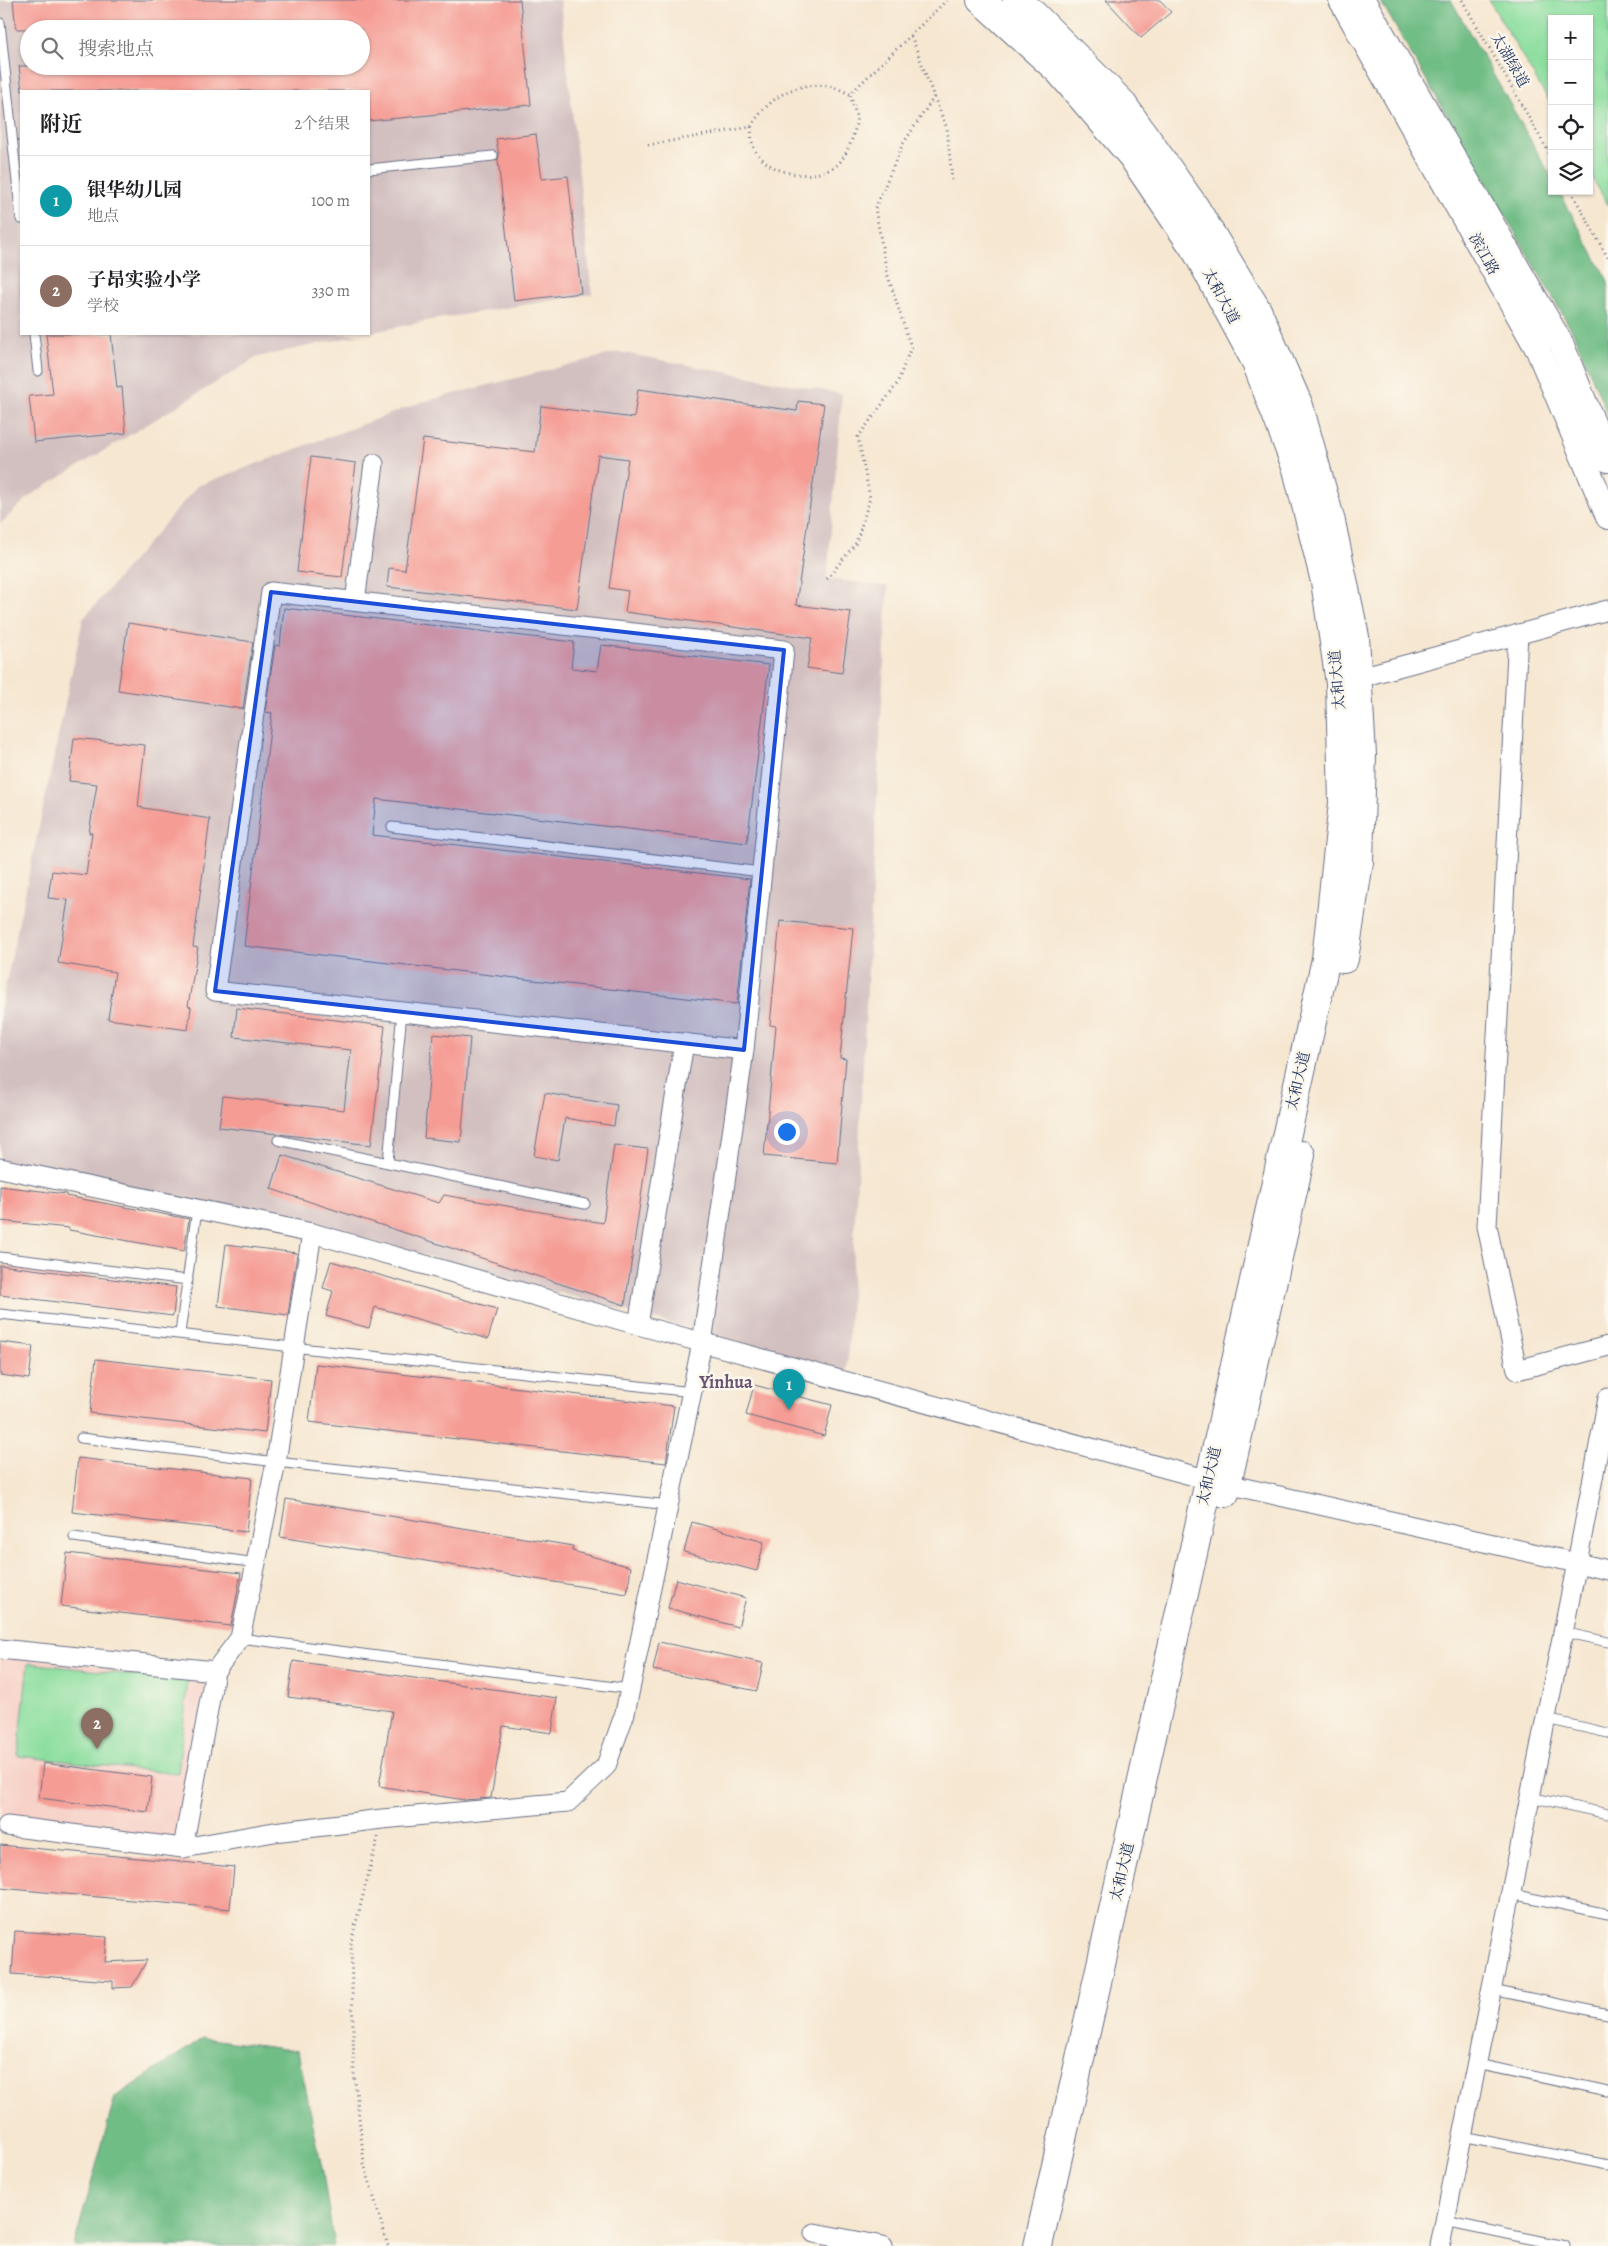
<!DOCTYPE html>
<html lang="zh">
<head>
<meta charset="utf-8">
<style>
  :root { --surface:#fff; --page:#f6f6f6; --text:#202124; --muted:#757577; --line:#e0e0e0; --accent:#7c3aed }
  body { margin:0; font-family:Alegreya,"Noto Serif SC",serif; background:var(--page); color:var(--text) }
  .controls { position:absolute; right:15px; top:15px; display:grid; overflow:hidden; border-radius:0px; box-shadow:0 1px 4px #0004 }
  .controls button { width:45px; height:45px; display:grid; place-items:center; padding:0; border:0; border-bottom:1px solid var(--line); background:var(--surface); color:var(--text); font:25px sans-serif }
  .you { position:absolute; left:786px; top:1131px; width:18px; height:18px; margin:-12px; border:4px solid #fff; border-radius:50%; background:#1a73e8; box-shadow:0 0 0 8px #1a73e833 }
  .badge { display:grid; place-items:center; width:32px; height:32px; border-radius:50%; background:var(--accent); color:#fff; font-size:16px; font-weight:700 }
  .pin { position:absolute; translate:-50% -41px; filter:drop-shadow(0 1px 2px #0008) }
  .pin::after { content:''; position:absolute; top:26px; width:18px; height:15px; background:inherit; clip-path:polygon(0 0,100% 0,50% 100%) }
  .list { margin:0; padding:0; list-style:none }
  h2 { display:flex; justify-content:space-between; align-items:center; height:65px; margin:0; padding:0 20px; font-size:21px }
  h2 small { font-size:16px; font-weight:400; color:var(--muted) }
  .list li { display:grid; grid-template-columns:32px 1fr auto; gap:15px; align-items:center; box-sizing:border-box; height:90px; padding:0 20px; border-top:1px solid var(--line) }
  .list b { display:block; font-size:19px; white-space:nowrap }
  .list p { margin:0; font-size:16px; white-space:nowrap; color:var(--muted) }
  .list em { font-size:16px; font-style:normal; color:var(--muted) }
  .icon { flex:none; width:28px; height:28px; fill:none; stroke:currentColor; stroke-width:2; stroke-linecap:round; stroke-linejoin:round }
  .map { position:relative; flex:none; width:1608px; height:2246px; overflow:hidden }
  .search { position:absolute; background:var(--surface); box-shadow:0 1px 4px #0004; left:20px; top:20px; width:350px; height:55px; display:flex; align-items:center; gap:12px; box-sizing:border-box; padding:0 18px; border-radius:28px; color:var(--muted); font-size:19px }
  .panel { position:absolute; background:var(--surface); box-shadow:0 1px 4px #0004; left:20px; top:90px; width:350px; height:245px; border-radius:0px }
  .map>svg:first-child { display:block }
</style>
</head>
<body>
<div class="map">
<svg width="1608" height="2246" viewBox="0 0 1608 2246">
  <rect width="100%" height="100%" fill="#fbf7ec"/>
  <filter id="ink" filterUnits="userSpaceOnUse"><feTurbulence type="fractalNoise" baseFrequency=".02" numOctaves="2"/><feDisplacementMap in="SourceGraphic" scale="10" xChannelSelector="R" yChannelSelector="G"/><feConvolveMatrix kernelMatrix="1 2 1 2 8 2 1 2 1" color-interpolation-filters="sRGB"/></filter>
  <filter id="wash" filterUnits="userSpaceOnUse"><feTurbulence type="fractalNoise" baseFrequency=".0096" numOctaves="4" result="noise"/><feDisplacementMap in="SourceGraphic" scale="20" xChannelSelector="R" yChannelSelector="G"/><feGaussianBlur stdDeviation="1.12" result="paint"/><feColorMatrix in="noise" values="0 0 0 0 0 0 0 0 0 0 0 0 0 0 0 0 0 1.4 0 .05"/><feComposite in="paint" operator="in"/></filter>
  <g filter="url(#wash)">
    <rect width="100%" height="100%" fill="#f6e7d1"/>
    <polygon fill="#f7d1c8" points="0,1655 208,1678 177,1841 0,1821"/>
    <g fill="#d2bfc0" fill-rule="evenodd">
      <path d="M0 0H560L592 294 431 320 369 333V91H21V334H365L258 357 31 495 0 524ZM29 29H361V66H29Z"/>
      <polygon points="619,352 842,394 827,579 888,586 847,1372 313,1225 0,1161 0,1011 83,619 197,486 422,402"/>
    </g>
    <g fill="#8cde9f" stroke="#54867e">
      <polygon points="1489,0 1608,0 1608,205 1589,172 1589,19 1552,19 1552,106"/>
      <polygon points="28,1663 188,1681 178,1774 18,1756"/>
    </g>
    <g fill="#71bd86" stroke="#467672">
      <polygon points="1380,0 1451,0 1552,178 1552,191 1559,191 1608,281 1608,416 1574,334"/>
      <polygon points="203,2038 298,2051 323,2173 334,2246 74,2246 115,2097"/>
    </g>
    <g id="blocks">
      <g fill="#f59c94">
        <polygon points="13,0 520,0 531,105 369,121 369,91 22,91 19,66 361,66 361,29 16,29"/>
        <polygon points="1106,0 1160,0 1171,12 1141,38"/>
        <polygon points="536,134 542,179 568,176 581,293 514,301 498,160 499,155 496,139"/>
        <polygon points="46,334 111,334 117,388 122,387 126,433 34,442 29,396 53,394"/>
        <polygon points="638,389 797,411 798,401 824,404 796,605 851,612 842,673 807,668 812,638 625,612 628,591 609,588 628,459 598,455 577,609 387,587 389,568 405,570 423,439 535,452 541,406 634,418"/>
        <polygon points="311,457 356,463 342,577 297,572"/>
        <polygon points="284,608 574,642 571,668 597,671 601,645 769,665 747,843 376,799 372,835 750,879 737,1004 244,946 272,713 265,712 275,645 280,646"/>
        <polygon points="128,623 253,642 243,709 118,690"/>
        <polygon points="74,738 145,745 138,807 210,819 193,947 198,948 188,1006 191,1007 188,1030 108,1019 115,972 58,963 68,900 48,898 52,871 86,875 92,833 89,833 97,784 69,781"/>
        <polygon points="780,921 853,928 840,1058 846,1059 837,1163 764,1156 776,1026 770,1025"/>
        <polygon points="237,1008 385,1026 371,1145 219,1127 223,1096 344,1110 351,1050 234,1037"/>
        <polygon points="433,1034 470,1038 461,1142 424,1138"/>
        <polygon points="545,1093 617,1105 614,1126 565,1118 558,1160 534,1156"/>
        <polygon points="614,1145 648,1149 625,1305 271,1189 282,1155 439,1203 444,1195 603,1223"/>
        <polygon points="0,1186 66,1194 66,1196 189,1219 184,1251 69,1230 69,1228 0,1221"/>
        <polygon points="226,1244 297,1253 288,1315 218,1306"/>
        <polygon points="331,1261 497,1309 488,1339 375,1307 369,1328 326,1316 333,1291 323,1288"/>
        <polygon points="0,1265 176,1287 173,1316 0,1295"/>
        <polygon points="0,1342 33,1346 29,1379 0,1375"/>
        <polygon points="96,1359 271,1379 265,1433 90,1413"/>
        <polygon points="316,1364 674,1406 666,1463 309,1422"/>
        <polygon points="754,1385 832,1405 824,1436 746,1415"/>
        <polygon points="78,1458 252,1478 246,1532 72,1512"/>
        <polygon points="286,1499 573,1546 572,1551 631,1567 627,1594 280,1537"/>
        <polygon points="692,1522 764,1542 757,1571 684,1552"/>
        <polygon points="67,1553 241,1573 231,1626 61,1606"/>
        <polygon points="676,1579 746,1598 738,1627 668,1608"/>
        <polygon points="659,1642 763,1663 757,1691 653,1670"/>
        <polygon points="293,1661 557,1698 552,1733 503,1726 491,1798 464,1800 379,1786 392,1711 288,1697"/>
        <polygon points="43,1763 152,1777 148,1812 39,1798"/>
        <polygon points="0,1845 234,1867 230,1909 0,1888"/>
        <polygon points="15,1931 107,1937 105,1962 147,1960 132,1987 113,1988 113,1981 12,1974"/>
      </g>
    </g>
  </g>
  <g filter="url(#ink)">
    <use href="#blocks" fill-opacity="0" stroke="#686f86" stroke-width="1"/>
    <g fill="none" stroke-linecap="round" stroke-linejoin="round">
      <g stroke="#686f86" stroke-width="11">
        <g id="service">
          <polyline points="0,23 21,219"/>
          <polyline points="369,169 493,156"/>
          <polyline points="34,334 38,371"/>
          <polyline points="392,827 761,872"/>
          <polyline points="278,1140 585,1204"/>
          <polyline points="388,1162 402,1012"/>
          <polyline points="0,1257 188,1280"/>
          <polyline points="0,1314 692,1392"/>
          <polyline points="180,1333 197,1209"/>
          <polyline points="81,1438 276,1462 669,1505"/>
          <polyline points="74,1537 256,1563"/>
          <polyline points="1563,1632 1608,1642"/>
          <polyline points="240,1638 630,1689"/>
          <polyline points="1546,1719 1608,1733"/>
          <polyline points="1530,1797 1608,1814"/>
          <polyline points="1511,1894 1608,1914"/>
          <polyline points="1492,1990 1608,2014"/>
          <polyline points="1477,2064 1608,2092"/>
          <polyline points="1462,2136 1608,2165"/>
          <polyline points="1445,2221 1564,2246"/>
        </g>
      </g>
      <g stroke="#686f86" stroke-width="21">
        <g id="minor">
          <polyline points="355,601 374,464"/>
          <polyline points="1518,634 1487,1226 1517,1370 1608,1346"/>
          <polyline points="1346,681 1608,610"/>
          <polyline points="0,1168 312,1233 638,1325 1209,1480 1608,1570"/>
          <polyline points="638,1325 684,1043"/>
          <polyline points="0,1649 215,1671"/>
          <polyline points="7,1826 183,1848 215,1671 240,1638 256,1563 276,1462 312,1233"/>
          <polyline points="183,1848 274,1832 382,1819 568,1802 606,1766 625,1713 702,1343 744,1050 784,650 271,592 215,991 744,1050"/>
          <polyline points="814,2233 883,2246"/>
          <polyline points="1440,2246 1577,1563 1608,1398"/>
        </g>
      </g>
      <g stroke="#686f86" stroke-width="26">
        <g id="tertiary">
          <polyline points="1341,0 1538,350 1608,517"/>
          <polyline points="1363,0 1561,343 1608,460"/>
        </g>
      </g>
      <g stroke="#686f86" stroke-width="30">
        <g id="primary">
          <polyline points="981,0 1059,71 1132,156 1197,252 1256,362 1297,469 1325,581 1340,683 1343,803 1326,959 1038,2246"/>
          <polyline points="1017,0 1029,10 1121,102 1194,206 1257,310 1299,406 1331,522 1355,637 1362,755 1359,862 1344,959"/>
          <polyline points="1225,1493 1301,1155"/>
        </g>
      </g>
      <g stroke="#686f86" stroke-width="3" stroke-dasharray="1 4" stroke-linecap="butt">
        <polyline points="1462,0 1552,158"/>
        <polyline points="934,97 947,128 952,180"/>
        <path d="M751 127C752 133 751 141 753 146 765 175 813 183 837 165 846 158 858 129 856 117 855 109 852 102 850 94"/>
        <path d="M648 145 751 127C767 99 794 81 828 86 835 87 843 91 850 94L947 0"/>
        <polyline points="1571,191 1608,258"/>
        <polyline points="827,579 856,543 870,498 858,437 897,384 911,347 887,273 875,208 903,144 934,97 911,35"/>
        <polyline points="378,1837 351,1942 354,2072 364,2163 388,2246"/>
      </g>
      <use href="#service" stroke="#fff" stroke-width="9"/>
      <use href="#minor" stroke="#fff" stroke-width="19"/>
      <use href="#tertiary" stroke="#fff" stroke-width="24"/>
      <use href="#primary" stroke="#fff" stroke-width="28"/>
    </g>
  </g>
  <path fill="#1d4ed8" fill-opacity="0.2" stroke="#1d4ed8" stroke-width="4" stroke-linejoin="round" d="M271 592 784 650 744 1050 215 991Z"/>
  <g text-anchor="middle" stroke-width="5" stroke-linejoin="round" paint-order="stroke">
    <g font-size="15" fill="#1b2f5e" stroke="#fbf7ec">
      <text transform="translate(1510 60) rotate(60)" y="5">太湖绿道</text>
      <text transform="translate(1484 254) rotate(61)" y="5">滨江路</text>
      <text transform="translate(1221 296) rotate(62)" y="5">太和大道</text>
      <text transform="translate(1337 680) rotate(-95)" y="5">太和大道</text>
      <text transform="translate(1298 1081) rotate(-77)" y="5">太和大道</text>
      <text transform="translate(1209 1476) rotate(-77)" y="5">太和大道</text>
      <text transform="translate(1122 1872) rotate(-77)" y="5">太和大道</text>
    </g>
    <g font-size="18" font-weight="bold" fill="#675571" stroke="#fbf7ec">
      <text x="726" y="1388">Yinhua</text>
    </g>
  </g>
</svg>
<div class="controls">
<button>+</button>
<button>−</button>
<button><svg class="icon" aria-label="locate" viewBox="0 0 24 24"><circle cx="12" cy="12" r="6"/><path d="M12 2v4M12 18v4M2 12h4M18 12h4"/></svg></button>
<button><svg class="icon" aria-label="layers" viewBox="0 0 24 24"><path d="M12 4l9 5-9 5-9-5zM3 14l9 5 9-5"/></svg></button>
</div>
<div class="you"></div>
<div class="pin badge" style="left:789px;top:1410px;background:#0f9aa8">1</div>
<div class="pin badge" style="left:97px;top:1749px;background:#8d6e63">2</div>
<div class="search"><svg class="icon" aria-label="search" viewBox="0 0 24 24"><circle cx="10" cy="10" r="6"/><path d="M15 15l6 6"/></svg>搜索地点</div>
<section class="panel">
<h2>附近<small>2个结果</small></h2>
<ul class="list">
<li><span class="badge" style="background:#0f9aa8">1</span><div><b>银华幼儿园</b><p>地点</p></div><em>100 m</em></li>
<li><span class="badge" style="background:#8d6e63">2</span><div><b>子昂实验小学</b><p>学校</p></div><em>330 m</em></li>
</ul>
</section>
</div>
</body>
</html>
